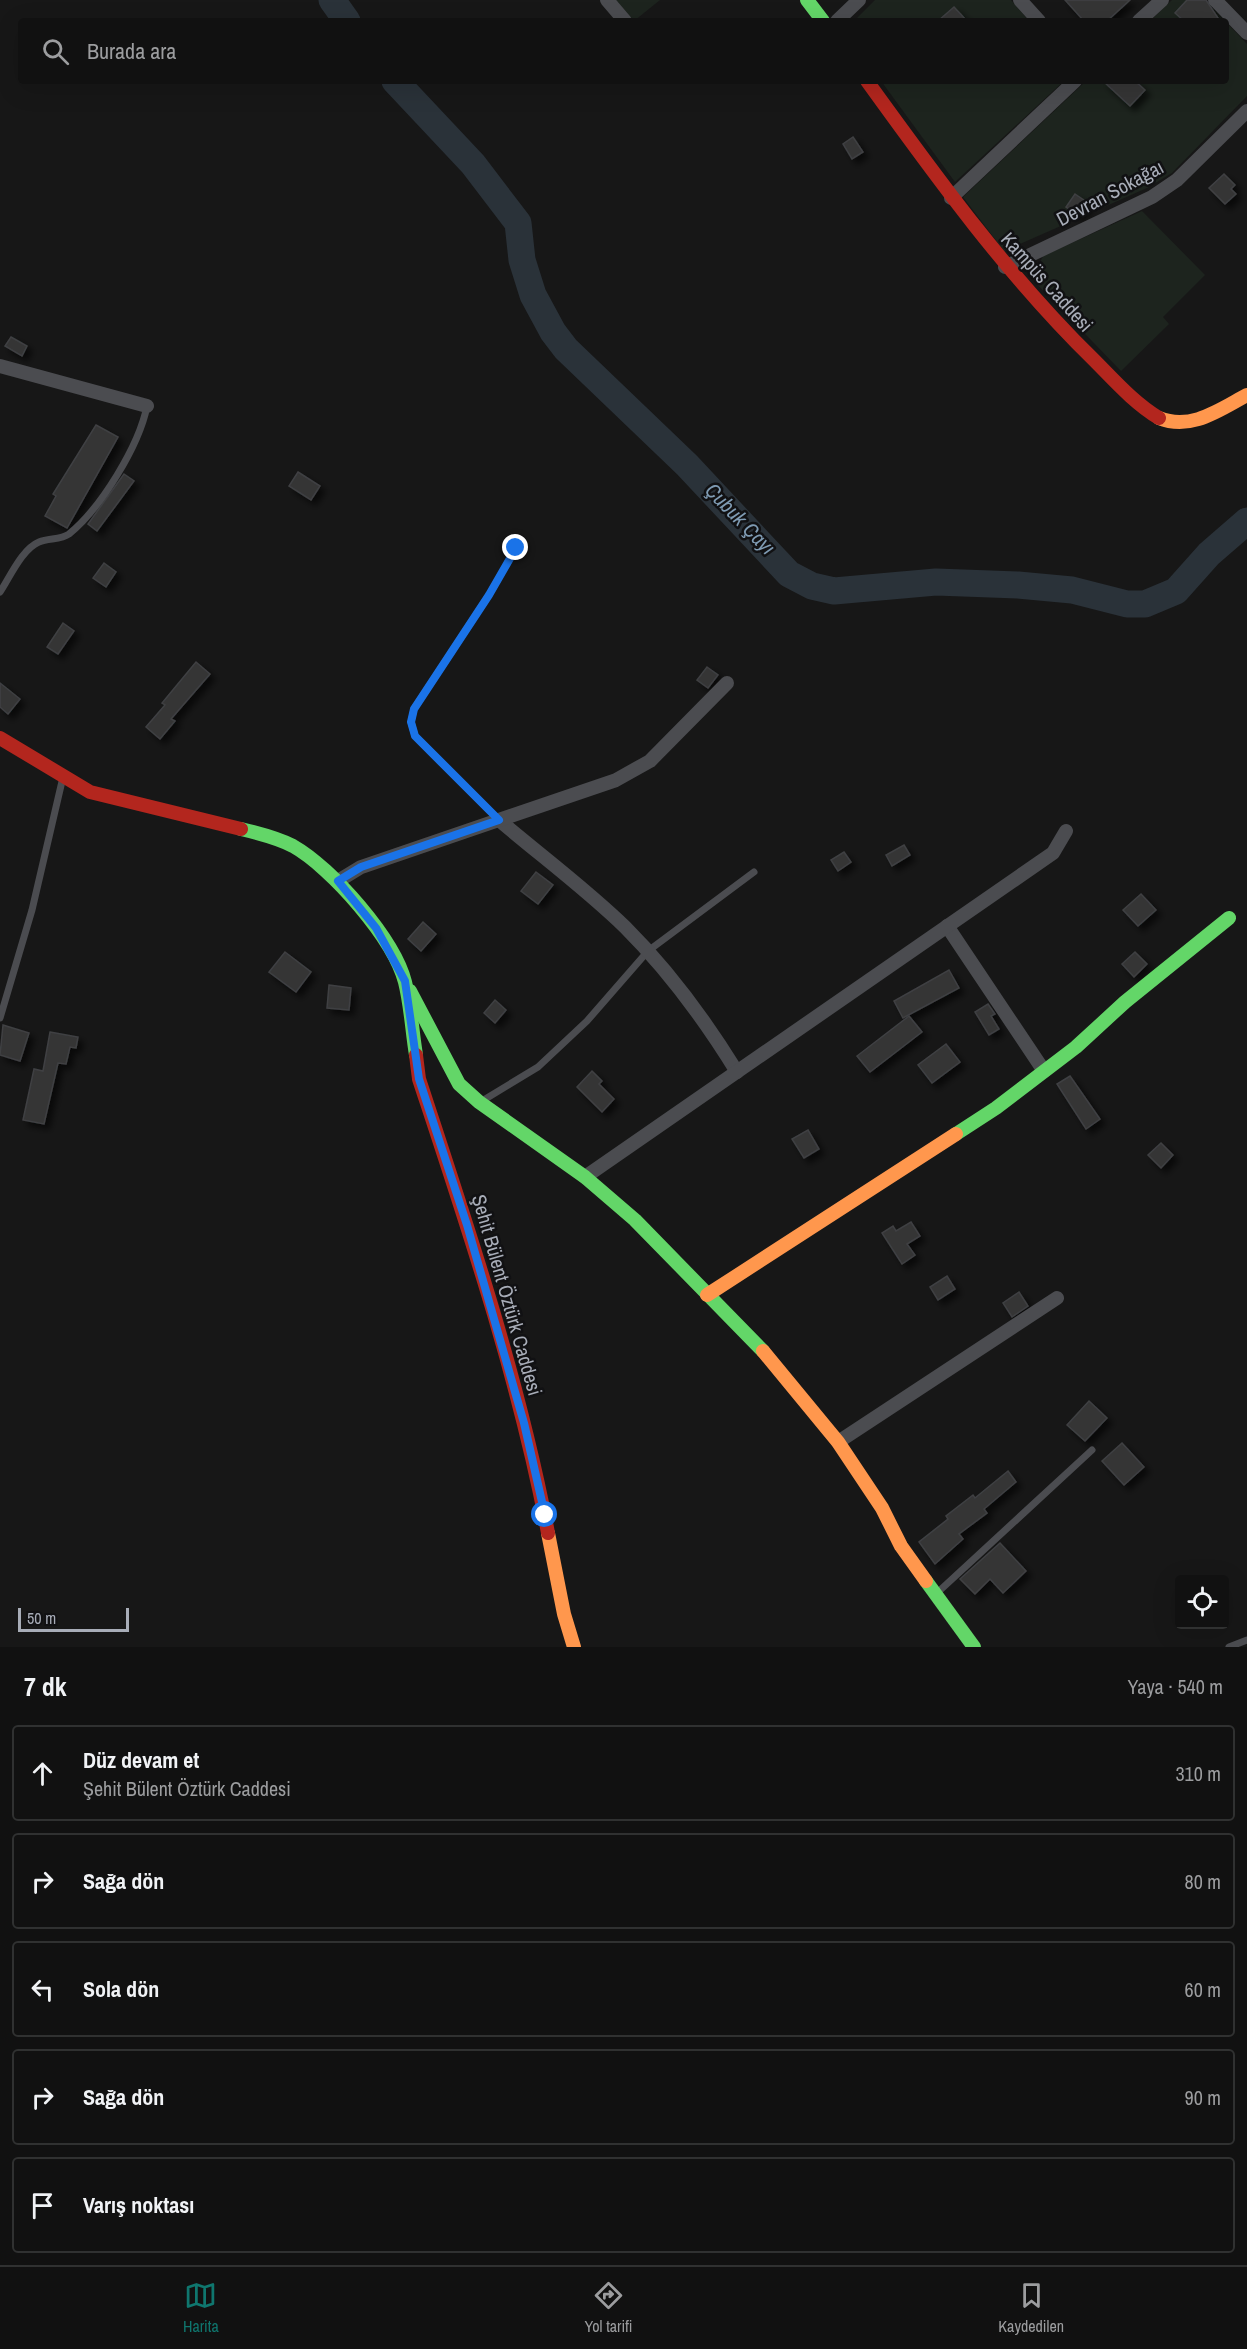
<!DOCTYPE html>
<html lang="tr">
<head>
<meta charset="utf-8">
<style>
  :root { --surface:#111; --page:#1a1a1a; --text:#f1f3f6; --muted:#9c9d9f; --line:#303131; --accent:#0f766e }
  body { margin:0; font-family:"Archivo Narrow",sans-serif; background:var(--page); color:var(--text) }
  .controls { position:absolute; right:18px; bottom:18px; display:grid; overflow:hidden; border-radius:6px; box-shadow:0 6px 24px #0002 }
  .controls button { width:54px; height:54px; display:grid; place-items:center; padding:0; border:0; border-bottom:2px solid var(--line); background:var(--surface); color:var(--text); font:30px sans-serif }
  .scale { position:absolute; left:18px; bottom:15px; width:111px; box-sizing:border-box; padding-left:6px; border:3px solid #a8adb8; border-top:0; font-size:16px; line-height:21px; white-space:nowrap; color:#a8adb8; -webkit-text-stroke:4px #111113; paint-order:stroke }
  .stop { position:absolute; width:18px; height:18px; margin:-14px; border:4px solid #1a73e8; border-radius:50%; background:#fff }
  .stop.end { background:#1a73e8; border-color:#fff; box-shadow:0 2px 6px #0008 }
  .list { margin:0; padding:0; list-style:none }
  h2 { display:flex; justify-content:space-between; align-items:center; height:78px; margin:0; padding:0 24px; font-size:26px }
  h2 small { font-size:20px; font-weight:400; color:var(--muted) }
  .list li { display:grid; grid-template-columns:39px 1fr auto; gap:18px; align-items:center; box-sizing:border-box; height:96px; margin:0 12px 12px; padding:0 12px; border:2px solid var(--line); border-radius:6px }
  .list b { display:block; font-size:22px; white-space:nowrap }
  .list p { margin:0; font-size:20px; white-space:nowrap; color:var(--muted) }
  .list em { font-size:20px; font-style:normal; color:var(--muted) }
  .icon { flex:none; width:33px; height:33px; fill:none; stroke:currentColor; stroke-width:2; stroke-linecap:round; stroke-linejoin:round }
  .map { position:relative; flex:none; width:1247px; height:1647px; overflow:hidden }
  .search { position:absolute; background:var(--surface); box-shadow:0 6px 24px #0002; left:18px; right:18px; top:18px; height:66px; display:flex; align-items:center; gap:15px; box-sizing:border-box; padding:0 21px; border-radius:6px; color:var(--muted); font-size:22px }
  .sheet { height:618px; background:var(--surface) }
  nav { display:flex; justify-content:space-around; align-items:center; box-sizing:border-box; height:84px; border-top:2px solid var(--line); background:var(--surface); font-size:16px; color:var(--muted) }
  nav a { display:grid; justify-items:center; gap:3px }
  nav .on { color:var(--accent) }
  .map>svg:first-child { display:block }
</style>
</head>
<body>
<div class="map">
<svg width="1247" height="1647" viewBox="0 0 1247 1647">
  <defs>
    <filter id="shadow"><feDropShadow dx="5" dy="5" stdDeviation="3" flood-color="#0009"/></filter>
  </defs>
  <rect width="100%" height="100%" fill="#171717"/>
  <g fill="#1d241e">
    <polygon points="616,0 660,0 634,21"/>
    <polygon points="875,0 1011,0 1029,21 854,21"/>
    <polygon points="1172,0 1205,0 1225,21 1150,21"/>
    <polygon points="1226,22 1247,44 1247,96 1172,173 1147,188 1004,251 963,197 1086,81 1226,81"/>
    <polygon points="881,81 1064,81 955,182"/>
    <polygon points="1142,211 1205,275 1163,317 1169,324 1121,371 1032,279 1043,256"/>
  </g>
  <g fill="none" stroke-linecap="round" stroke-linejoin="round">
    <g stroke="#2a3239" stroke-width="27">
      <polyline points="332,0 347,21"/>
      <polyline points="395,81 473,164 518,223 522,260 533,295 553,332 566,349 687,465 789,574 812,586 834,591 936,582 1018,585 1072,590 1127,604 1145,604 1176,591 1209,554 1247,521"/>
    </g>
  </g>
  <g fill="#353536" stroke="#3f4043" stroke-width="1.5" filter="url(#shadow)">
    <polygon points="1065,0 1130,0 1107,21 1084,21"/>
    <polygon points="1187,0 1206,0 1220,21 1184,21 1175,13"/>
    <polygon points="954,7 967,21 938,21"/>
    <polygon points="1103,81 1135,81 1145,90 1130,106"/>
    <polygon points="853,137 863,152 852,159 843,144"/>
    <polygon points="1224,174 1235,185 1231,189 1236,194 1225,204 1209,188"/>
    <polygon points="1075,194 1088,203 1079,216 1066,207"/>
    <polygon points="11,337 27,346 22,356 5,346"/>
    <polygon points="96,425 118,437 67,528 45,516 56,496 53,494"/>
    <polygon points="298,472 320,486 311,500 289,486"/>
    <polygon points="124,474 134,481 97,531 88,524"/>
    <polygon points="104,563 116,572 106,587 93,578"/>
    <polygon points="63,623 74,631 58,654 47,647"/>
    <polygon points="196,662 210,674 171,719 175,721 160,739 146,727 165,705 162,703"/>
    <polygon points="707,667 718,675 708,688 697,680"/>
    <polygon points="0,683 20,699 8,714 0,707"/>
    <polygon points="904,845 910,855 892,866 886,855"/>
    <polygon points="844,852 851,862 838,871 831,860"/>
    <polygon points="536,872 553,885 538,904 521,891"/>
    <polygon points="1141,894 1156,910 1138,926 1123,910"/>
    <polygon points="423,922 436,934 421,951 408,939"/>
    <polygon points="285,952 311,972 296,992 269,972"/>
    <polygon points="1135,952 1147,964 1134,977 1122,964"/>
    <polygon points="949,970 959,988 903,1018 894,1001"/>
    <polygon points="329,985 351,988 349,1010 327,1008"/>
    <polygon points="495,1000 506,1010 495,1023 484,1013"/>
    <polygon points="988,1004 995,1014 991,1016 999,1029 989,1035 975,1012"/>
    <polygon points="909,1016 922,1032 870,1072 857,1056"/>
    <polygon points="3,1025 29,1033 20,1061 0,1055"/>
    <polygon points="50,1032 78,1037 76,1048 70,1047 66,1064 58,1063 44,1124 23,1120 34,1069 43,1071"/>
    <polygon points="946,1044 960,1062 932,1083 918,1065"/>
    <polygon points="592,1071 602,1081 599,1084 614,1099 602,1112 577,1087"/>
    <polygon points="1070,1076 1100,1119 1086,1129 1057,1084"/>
    <polygon points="808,1130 819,1149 804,1158 792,1139"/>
    <polygon points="1161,1143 1173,1155 1161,1168 1148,1155"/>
    <polygon points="911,1222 920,1236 907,1244 915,1255 902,1264 882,1233 893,1226 896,1231"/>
    <polygon points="947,1276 955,1289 938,1300 930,1287"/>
    <polygon points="1019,1292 1028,1306 1012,1317 1003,1303"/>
    <polygon points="1089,1401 1107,1418 1085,1441 1067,1425"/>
    <polygon points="1122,1443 1144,1467 1124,1485 1102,1461"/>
    <polygon points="1008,1471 1016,1482 984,1509 987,1513 959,1534 963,1539 935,1564 919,1542 948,1519 946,1516 973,1495 975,1498"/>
    <polygon points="1000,1543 1026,1571 1003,1593 990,1579 975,1594 960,1579"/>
  </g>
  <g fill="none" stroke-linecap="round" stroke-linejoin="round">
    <g stroke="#4b4c50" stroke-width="7">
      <path d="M0 592C10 577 22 549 39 542 49 538 61 540 69 534 101 508 139 446 147 406"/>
      <polyline points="499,820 415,736 411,722 414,709 489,595 516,548"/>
      <polyline points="0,1018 32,910 63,777"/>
      <polyline points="482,1101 538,1067 587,1021 648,951 754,872"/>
      <polyline points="937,1593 1092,1450"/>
      <polyline points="1229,1647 1247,1640"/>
    </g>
    <g stroke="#4b4c50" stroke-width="14">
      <polyline points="607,0 625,21"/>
      <polyline points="1020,0 1039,21"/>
      <polyline points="1215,0 1247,33"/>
      <polyline points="837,21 859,0"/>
      <polyline points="1139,21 1162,0"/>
      <polyline points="951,198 1075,81"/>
      <polyline points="1005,267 1152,197 1177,180 1247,111"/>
      <polyline points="0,366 147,406"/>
      <path d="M499 820C540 855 586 889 625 927 668 970 705 1020 737 1072"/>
      <polyline points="338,881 361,867 616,780 650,761 727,683"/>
      <polyline points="947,926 1044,1071"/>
      <polyline points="585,1177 1053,853 1066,831"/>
      <polyline points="838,1442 1057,1298"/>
    </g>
    <g stroke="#63d668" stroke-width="14">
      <polyline points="807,0 823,21"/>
      <path d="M241 829C258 833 278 838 293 846 332 868 394 939 405 982 411 1006 412 1031 416 1055"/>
      <polyline points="410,991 459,1084 479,1102 585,1177 635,1220 763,1351"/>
      <polyline points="956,1134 996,1108 1076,1047 1125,1002 1229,918"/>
      <polyline points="926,1581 974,1647"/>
    </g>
    <g stroke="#ff974d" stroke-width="14">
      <path d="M1159 418C1191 431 1219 410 1247 395"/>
      <polyline points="707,1295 956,1134"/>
      <polyline points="763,1351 838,1442 882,1508 901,1546 926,1581"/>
      <polyline points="548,1533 564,1614 574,1647"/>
    </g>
    <g stroke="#b3261e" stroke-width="14">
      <path d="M867 81C937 178 1008 276 1094 360 1114 380 1134 403 1159 418"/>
      <polyline points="0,738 90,792 241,829"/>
      <path d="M416 1055 419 1079C468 1228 519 1379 548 1533"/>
    </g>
  </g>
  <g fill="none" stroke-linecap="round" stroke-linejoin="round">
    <polyline stroke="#1a73e8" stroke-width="8" points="516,548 489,595 414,709 411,722 415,736 499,820 361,867 338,881 376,928 405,981 419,1079 467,1225 524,1423 545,1515"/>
  </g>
  <g text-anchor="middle" stroke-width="5" stroke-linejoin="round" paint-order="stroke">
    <g font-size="20" fill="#a8adb8" stroke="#111113">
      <text transform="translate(1110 193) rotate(-28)" y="7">Devran Sokağaı</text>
      <text transform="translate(1047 282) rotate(48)" y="7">Kampüs Caddesi</text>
      <text transform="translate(507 1295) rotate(74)" y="7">Şehit Bülent Öztürk Caddesi</text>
    </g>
    <g font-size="21" font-style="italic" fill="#7f9bb3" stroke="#111113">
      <text transform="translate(740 519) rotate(46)" y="7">Çubuk Çayı</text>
    </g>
  </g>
</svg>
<div class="controls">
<button><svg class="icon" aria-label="locate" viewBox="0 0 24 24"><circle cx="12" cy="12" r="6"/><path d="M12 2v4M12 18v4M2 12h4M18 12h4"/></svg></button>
</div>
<div class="scale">50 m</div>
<div class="stop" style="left:545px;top:1515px"></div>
<div class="stop end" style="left:516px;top:548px"></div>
<div class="search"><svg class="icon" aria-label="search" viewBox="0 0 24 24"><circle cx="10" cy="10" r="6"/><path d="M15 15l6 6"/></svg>Burada ara</div>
</div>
<section class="sheet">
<h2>7 dk<small>Yaya · 540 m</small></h2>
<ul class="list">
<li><svg class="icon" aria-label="ahead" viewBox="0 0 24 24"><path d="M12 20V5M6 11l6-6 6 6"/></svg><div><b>Düz devam et</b><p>Şehit Bülent Öztürk Caddesi</p></div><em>310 m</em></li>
<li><svg class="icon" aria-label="right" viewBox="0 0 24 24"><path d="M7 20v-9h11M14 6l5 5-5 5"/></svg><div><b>Sağa dön</b></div><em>80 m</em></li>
<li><svg class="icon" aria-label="left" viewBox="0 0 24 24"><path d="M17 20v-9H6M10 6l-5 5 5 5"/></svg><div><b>Sola dön</b></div><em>60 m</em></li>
<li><svg class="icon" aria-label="right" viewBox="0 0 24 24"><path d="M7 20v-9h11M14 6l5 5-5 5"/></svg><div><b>Sağa dön</b></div><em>90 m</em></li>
<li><svg class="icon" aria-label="arrive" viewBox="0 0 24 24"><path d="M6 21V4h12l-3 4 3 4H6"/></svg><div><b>Varış noktası</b></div></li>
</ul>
</section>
<nav>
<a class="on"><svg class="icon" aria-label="map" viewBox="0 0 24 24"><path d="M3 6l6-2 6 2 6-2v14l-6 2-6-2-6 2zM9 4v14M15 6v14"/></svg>Harita</a>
<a><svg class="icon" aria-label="directions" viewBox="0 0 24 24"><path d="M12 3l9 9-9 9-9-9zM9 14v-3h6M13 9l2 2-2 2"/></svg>Yol tarifi</a>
<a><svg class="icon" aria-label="saved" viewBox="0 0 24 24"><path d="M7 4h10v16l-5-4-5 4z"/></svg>Kaydedilen</a>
</nav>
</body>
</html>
